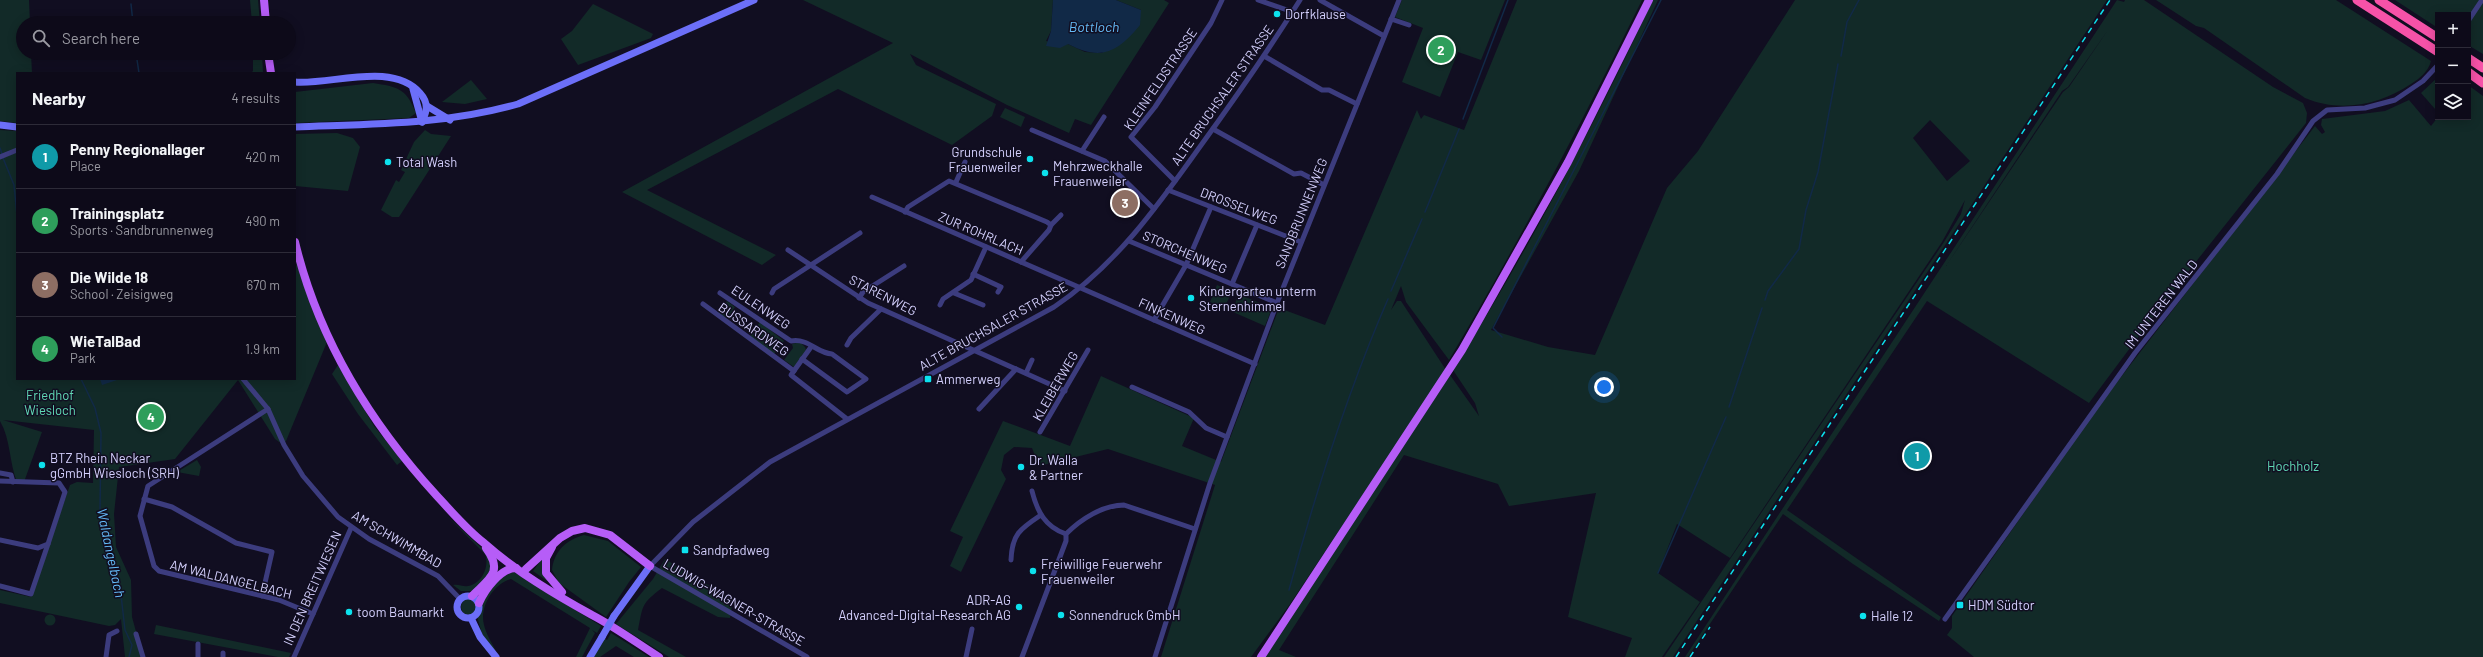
<!DOCTYPE html>
<html lang="en">
<head>
<meta charset="utf-8">
<style>
  :root { --surface:#0d0a19; --page:#1b1826; --text:#f1f3f6; --muted:#9a9aa2; --line:#2d2b38; --accent:#0f766e }
  body { margin:0; font-family:Barlow,sans-serif; background:var(--page); color:var(--text) }
  .controls { position:absolute; right:12px; top:12px; display:grid; overflow:hidden; border-radius:0px; box-shadow:0 2px 10px #0003 }
  .controls button { width:36px; height:36px; display:grid; place-items:center; padding:0; border:0; border-bottom:1px solid var(--line); background:var(--surface); color:var(--text); font:20px sans-serif }
  .you { position:absolute; left:1604px; top:387px; width:14px; height:14px; margin:-10px; border:3px solid #fff; border-radius:50%; background:#1a73e8; box-shadow:0 0 0 6px #1a73e833 }
  .badge { display:grid; place-items:center; width:26px; height:26px; border-radius:50%; background:var(--accent); color:#fff; font-size:13px; font-weight:700 }
  .pin { position:absolute; translate:-50% -50%; border:2px solid #fff; box-shadow:0 1px 4px #0006 }
  .list { margin:0; padding:0; list-style:none }
  h2 { display:flex; justify-content:space-between; align-items:center; height:52px; margin:0; padding:0 16px; font-size:17px }
  h2 small { font-size:13px; font-weight:400; color:var(--muted) }
  .list li { display:grid; grid-template-columns:26px 1fr auto; gap:12px; align-items:center; box-sizing:border-box; height:64px; padding:0 16px; border-top:1px solid var(--line) }
  .list b { display:block; font-size:15px; white-space:nowrap }
  .list p { margin:0; font-size:13px; white-space:nowrap; color:var(--muted) }
  .list em { font-size:13px; font-style:normal; color:var(--muted) }
  .icon { flex:none; width:22px; height:22px; fill:none; stroke:currentColor; stroke-width:2; stroke-linecap:round; stroke-linejoin:round }
  .map { position:relative; flex:none; width:2483px; height:657px; overflow:hidden }
  .search { position:absolute; background:var(--surface); box-shadow:0 2px 10px #0003; left:16px; top:16px; width:280px; height:44px; display:flex; align-items:center; gap:10px; box-sizing:border-box; padding:0 14px; border-radius:22px; color:var(--muted); font-size:15px }
  .panel { position:absolute; background:var(--surface); box-shadow:0 2px 10px #0003; left:16px; top:72px; width:280px; height:308px; border-radius:0px }
  .map>svg:first-child { display:block }
</style>
</head>
<body>
<div class="map">
<svg width="2483" height="657" viewBox="0 0 2483 657">
  <rect width="100%" height="100%" fill="#110e21"/>
  <g fill="#122a28" fill-rule="evenodd">
    <polygon points="0,0 29,0 30,23 23,23 23,53 31,53 32,73 17,73 17,123 0,121"/>
    <polygon points="250,0 258,0 260,23 252,23"/>
    <polygon points="803,0 1053,0 1051,31 1046,41 1068,44 1085,52 1102,53 1141,10 1116,0 1164,0 1169,3 1091,125 1075,119 1069,133 1007,105 910,54 916,65 996,104 992,116 952,145 838,89 647,190 776,255 762,265 622,192 893,43"/>
    <polygon points="1402,0 1505,0 1481,60 1458,52 1440,97 1402,82 1423,28 1395,17"/>
    <path d="M1517 0H1642C1582 123 1518 243 1449 360L1406 302 1401 286 1391 310 1397 301H1401L1446 370 1290 604 1251 657H1161L1215 485 1108 449 1039 466 1032 448 1014 447 1004 455 1001 470 1006 479 961 572 950 566 963 537 950 531 1003 421 1070 446 1101 376 1194 418 1182 446 1221 462 1279 308 1325 325 1417 110 1421 119 1424 115 1464 130Z"/>
    <path d="M1653 0H1658L1579 171 1491 330 1548 347 1595 355 1667 188 1698 151 1795 0H2107L1673 657H1664L1944 242 1961 214 1965 200 1942 242 1730 558 1677 524 1658 573 1700 602 1662 657H1625L1632 638 1568 617 1596 493 1509 506 1498 484 1404 455 1279 650 1296 657H1265L1450 375 1479 416 1475 403 1453 370C1528 251 1593 127 1653 0ZM1930 120 1970 161 1947 181 1913 138Z"/>
    <path d="M2117 0 2124 2 2125 0H2144L2273 87 2303 103 2307 113 2306 123 2168 297 2089 403 1927 301 1787 510 1941 617 1939 621 1853 564 1783 514 1688 657H1685ZM2108 30 2069 87 2063 92 1946 266 2062 91 2068 87Z"/>
    <path d="M2156 0H2336L2431 61C2428 72 2420 78 2411 84 2380 105 2340 113 2305 98L2204 28 2196 26Z"/>
    <polygon points="2395,0 2483,0 2483,54 2468,45 2468,15 2438,15 2438,28"/>
    <polygon points="593,4 653,34 651,38 578,65 561,39 572,31"/>
    <polygon points="253,53 262,53 263,73 251,73 253,71"/>
    <polygon points="2438,77 2438,116 2435,109 2421,93"/>
    <polygon points="471,80 487,99 465,104 442,102"/>
    <path d="M373 83C398 87 406 88 416 113L409 118 295 123V92Z"/>
    <polygon points="2468,85 2483,96 2483,657 1974,657 1947,635 1952,628 1952,616 2097,408 2315,126 2322,134 2325,132 2321,125 2322,119 2385,111 2409,100 2431,126 2438,117 2468,117"/>
    <polygon points="1005,108 1025,117 1021,127 1000,117"/>
    <path d="M0 130 17 131V379H295V261L327 342 286 441 282 444 275 439 238 380 175 459 119 467 114 514 116 547 131 580 132 617 143 657H125L121 619 115 625 109 626 0 603V590L31 597 70 485 77 482 93 483 94 430 3 420 42 432 24 482H17C9 462 11 440 0 421Z"/>
    <polygon points="425,130 431,134 451,136 399,217 392,217 381,210 396,180 399,182 405,172 401,170 414,142"/>
    <polygon points="337,133 353,138 360,147 348,191 295,186 295,134"/>
    <polygon points="1217,285 1232,292 1224,308 1210,302"/>
    <polygon points="1238,294 1272,308 1265,326 1233,312"/>
    <polygon points="727,301 735,307 726,320 717,314"/>
    <polygon points="760,322 784,341 774,354 749,337"/>
    <polygon points="800,342 805,347 806,350 794,367 784,360 793,348 792,344"/>
    <polygon points="338,365 374,426 402,461 397,465 358,414 332,374"/>
    <polygon points="197,460 201,467 199,476 177,472"/>
    <path d="M447 516 486 552 492 564 487 577 473 591H461L453 585C459 584 463 587 468 586 482 584 490 566 485 554Z"/>
    <path d="M584 535 608 541 641 567 629 582 606 617 559 583 552 570C554 551 566 540 584 535Z"/>
    <polygon points="545,555 547,581 533,571"/>
    <path d="M665 559 733 600 730 618 718 617 662 588C641 604 643 605 638 630L686 657H669L616 624 653 579Z"/>
    <path d="M514 572 601 626 597 633 592 630 595 633 582 657H576L590 628 511 579C494 583 479 607 484 625 486 634 492 643 496 651L494 650 482 634 477 616C482 611 479 605 483 599 490 587 501 576 514 572Z"/>
    <circle cx="469" cy="607" r="8"/>
    <circle cx="50" cy="620" r="5.5"/>
    <polygon points="156,625 291,653 289,657 278,657 154,634"/>
    <polygon points="611,633 649,657 634,657 616,646 600,657 592,657 604,638 607,640"/>
  </g>
  <g fill="#112947">
    <path d="M1053 0H1116L1141 10 1140 25C1117 53 1101 61 1068 44L1060 48 1046 46 1051 31Z"/>
    <polygon points="100,379 120,379 102,385"/>
  </g>
  <g fill="none" stroke-linecap="round" stroke-linejoin="round">
    <g stroke="#112947" stroke-width="1.5">
      <polyline points="131,4 133,23"/>
      <polyline points="136,53 139,73"/>
      <polyline points="1841,56 1847,22 1859,0"/>
      <polyline points="1463,119 1508,0"/>
      <polyline points="0,148 2,154"/>
      <polyline points="3,158 14,185 17,215"/>
      <polyline points="1425,212 1459,129"/>
      <polyline points="1391,291 1422,219"/>
      <polyline points="1765,300 1768,291 1799,249 1806,210 1818,172 1838,64"/>
      <polyline points="1502,337 1493,328 1661,0"/>
      <polyline points="81,379 95,408 101,433 100,510 106,543 114,568 114,578 121,595 125,630 132,645 129,657"/>
      <polyline points="1729,407 1762,308"/>
      <polyline points="1658,573 1726,417"/>
      <path d="M1289 590C1316 491 1347 393 1388 299"/>
    </g>
    <g stroke="#3c3c7e" stroke-width="5">
      <polyline points="1258,0 1293,12"/>
      <polyline points="1320,0 1384,36"/>
      <polyline points="1391,19 1409,25"/>
      <polyline points="2468,21 2482,0"/>
      <polyline points="1264,56 1322,90 1329,90 1357,104"/>
      <polyline points="1213,129 1294,174 1301,173 1324,185"/>
      <polyline points="1032,130 1105,161 1154,209"/>
      <polyline points="1082,151 1104,117"/>
      <polyline points="0,157 17,150"/>
      <polyline points="1175,181 1131,137 1155,107 1211,23 1222,0"/>
      <polyline points="956,182 965,162"/>
      <polyline points="1168,190 1301,242"/>
      <polyline points="872,197 1255,364"/>
      <polyline points="905,212 908,207 949,181 1047,222 1051,225 1049,230 1021,262"/>
      <polyline points="1051,225 1061,215"/>
      <polyline points="1129,241 1277,303"/>
      <polyline points="788,250 868,303 1065,391"/>
      <polyline points="973,274 1001,287 998,292"/>
      <polyline points="1232,284 1257,225"/>
      <path d="M720 293 791 341C809 338 816 353 832 354L866 379 847 392 802 359"/>
      <polyline points="772,293 774,289 860,233"/>
      <polyline points="954,293 983,305"/>
      <polyline points="859,298 863,292 904,266"/>
      <polyline points="703,304 794,371"/>
      <polyline points="940,305 943,299 971,280 986,247"/>
      <polyline points="1154,320 1186,265 1211,207"/>
      <polyline points="847,345 851,338 881,309"/>
      <polyline points="811,347 791,375 847,419"/>
      <polyline points="1026,373 1032,360"/>
      <polyline points="243,379 268,409 284,445 303,476 338,517 369,539 438,576 460,599"/>
      <polyline points="1132,387 1189,412 1206,428 1227,437"/>
      <polyline points="268,409 148,486 140,516 154,566 159,571 279,600 313,614"/>
      <polyline points="979,409 1016,369"/>
      <polyline points="1040,432 1088,350"/>
      <polyline points="0,473 11,475 13,482"/>
      <polyline points="0,481 59,483 65,492 48,544 38,548 0,540"/>
      <path d="M1032 491C1037 511 1045 527 1066 534"/>
      <polyline points="144,499 172,507 236,543 272,552 262,596"/>
      <path d="M1011 560C1012 534 1020 529 1041 515"/>
      <polyline points="0,586 31,594 48,544"/>
      <polyline points="1945,619 2135,353 2277,174 2313,121 2327,110 2365,108 2395,100 2423,81 2438,65"/>
      <polyline points="136,634 143,657"/>
      <polyline points="106,657 109,635 117,631"/>
      <polyline points="198,657 198,644"/>
      <polyline points="223,657 223,653"/>
      <polyline points="294,657 351,528"/>
      <path d="M807 657 650 566 693 522 770 462 1054 307C1115 266 1157 207 1199 148 1234 100 1268 51 1300 0"/>
      <polyline points="966,657 972,629"/>
      <path d="M1022 657 1066 541V534C1081 519 1103 505 1124 505L1195 529"/>
      <polyline points="1155,657 1210,483 1277,303 1399,0"/>
    </g>
    <g stroke="#6c6ff8" stroke-width="7">
      <path d="M295 82C332 85 392 61 420 93 429 103 427 111 422 122"/>
      <polyline points="413,89 422,122"/>
      <polyline points="427,106 450,120"/>
      <polyline points="0,125 17,127"/>
      <path d="M295 127C370 124 445 125 518 104L754 0"/>
      <circle cx="468" cy="607" r="11"/>
      <polyline points="614,616 650,566"/>
      <polyline points="471,618 480,637 496,657"/>
      <polyline points="590,657 602,637"/>
    </g>
    <g stroke="#b65df7" stroke-width="8">
      <polyline points="264,0 266,23"/>
      <polyline points="268,53 271,73"/>
      <path d="M295 242C318 338 371 424 437 496 452 512 466 529 484 543 517 572 554 594 592 615 615 627 637 643 659 657"/>
      <polyline points="552,547 546,558 546,573 562,592"/>
      <polyline points="526,569 560,538 572,531 585,528 610,535 650,566"/>
      <path d="M472 596C489 579 504 572 486 548"/>
      <path d="M479 603C485 589 501 568 516 568"/>
      <polyline points="1261,657 1462,350 1568,162 1649,0"/>
    </g>
    <g stroke="#f652a8" stroke-width="9">
      <polyline points="2357,0 2438,52"/>
      <polyline points="2379,0 2438,38"/>
      <polyline points="2468,58 2483,68"/>
      <polyline points="2468,72 2483,83"/>
    </g>
    <g stroke="#0ce1ed" stroke-width="1.5" stroke-dasharray="6 5" stroke-linecap="butt">
      <polyline points="1676,657 2110,0"/>
      <polyline points="1690,657 1710,627"/>
    </g>
    <polyline stroke="#6c6ff8" stroke-width="7" points="602,637 614,616"/>
  </g>
  <g fill="#0ce1ed" stroke="#110e21" stroke-width="1.5">
    <circle cx="1277" cy="14" r="4"/>
    <circle cx="1030" cy="159" r="4"/>
    <circle cx="388" cy="162" r="4"/>
    <circle cx="1045" cy="173" r="4"/>
    <circle cx="1191" cy="298" r="4"/>
    <rect x="924" y="375" width="8" height="8" rx="2"/>
    <circle cx="42" cy="465" r="4"/>
    <circle cx="1021" cy="467" r="4"/>
    <rect x="681" y="546" width="8" height="8" rx="2"/>
    <circle cx="1033" cy="571" r="4"/>
    <rect x="1956" y="601" width="8" height="8" rx="2"/>
    <circle cx="1019" cy="607" r="4"/>
    <circle cx="349" cy="612" r="4"/>
    <circle cx="1061" cy="615" r="4"/>
    <circle cx="1863" cy="616" r="4"/>
  </g>
  <g text-anchor="middle" stroke-width="3" stroke-linejoin="round" paint-order="stroke">
    <g font-size="13" fill="#d4d0fd" stroke="#110e21" text-anchor="start">
      <text x="1285" y="19">Dorfklause</text>
      <text x="1022" y="157" text-anchor="end">Grundschule<tspan x="1022" dy="15">Frauenweiler</tspan></text>
      <text x="396" y="167">Total Wash</text>
      <text x="1053" y="171">Mehrzweckhalle<tspan x="1053" dy="15">Frauenweiler</tspan></text>
      <text x="1199" y="296">Kindergarten unterm<tspan x="1199" dy="15">Sternenhimmel</tspan></text>
      <text x="936" y="384">Ammerweg</text>
      <text x="50" y="463">BTZ Rhein Neckar<tspan x="50" dy="15">gGmbH Wiesloch (SRH)</tspan></text>
      <text x="1029" y="465">Dr. Walla<tspan x="1029" dy="15">&amp; Partner</tspan></text>
      <text x="693" y="555">Sandpfadweg</text>
      <text x="1041" y="569">Freiwillige Feuerwehr<tspan x="1041" dy="15">Frauenweiler</tspan></text>
      <text x="1011" y="605" text-anchor="end">ADR-AG<tspan x="1011" dy="15">Advanced-Digital-Research AG</tspan></text>
      <text x="1968" y="610">HDM Südtor</text>
      <text x="357" y="617">toom Baumarkt</text>
      <text x="1069" y="620">Sonnendruck GmbH</text>
      <text x="1871" y="621">Halle 12</text>
    </g>
    <g font-size="13" fill="#d4d0fd" stroke="#110e21">
      <text transform="translate(1160 79) rotate(-56)" y="5">KLEINFELDSTRASSE</text>
      <text transform="translate(1222 95) rotate(-55)" y="5">ALTE BRUCHSALER STRASSE</text>
      <text transform="translate(1239 206) rotate(21)" y="5">DROSSELWEG</text>
      <text transform="translate(1301 213) rotate(-68)" y="5">SANDBRUNNENWEG</text>
      <text transform="translate(981 233) rotate(23)" y="5">ZUR ROHRLACH</text>
      <text transform="translate(1185 252) rotate(23)" y="5">STORCHENWEG</text>
      <text transform="translate(883 295) rotate(27)" y="5">STARENWEG</text>
      <text transform="translate(2161 304) rotate(-52)" y="5">IM UNTEREN WALD</text>
      <text transform="translate(761 307) rotate(34)" y="5">EULENWEG</text>
      <text transform="translate(1172 316) rotate(24)" y="5">FINKENWEG</text>
      <text transform="translate(993 326) rotate(-29)" y="5">ALTE BRUCHSALER STRASSE</text>
      <text transform="translate(754 329) rotate(35)" y="5">BUSSARDWEG</text>
      <text transform="translate(1055 386) rotate(-60)" y="5">KLEIBERWEG</text>
      <text transform="translate(397 539) rotate(30)" y="5">AM SCHWIMMBAD</text>
      <text transform="translate(231 579) rotate(14)" y="5">AM WALDANGELBACH</text>
      <text transform="translate(312 588) rotate(-66)" y="5">IN DEN BREITWIESEN</text>
      <text transform="translate(734 602) rotate(30)" y="5">LUDWIG-WAGNER-STRASSE</text>
    </g>
    <g font-size="13" fill="#60d9b5" stroke="#110e21">
      <text x="50" y="400">Friedhof<tspan x="50" dy="15">Wiesloch</tspan></text>
      <text x="2293" y="471">Hochholz</text>
    </g>
    <g font-size="14" font-style="italic" fill="#64baf7" stroke="#110e21">
      <text x="1094" y="32">Bottloch</text>
      <text transform="translate(111 553) rotate(78)" y="5">Waldangelbach</text>
    </g>
  </g>
</svg>
<div class="controls">
<button>+</button>
<button>−</button>
<button><svg class="icon" aria-label="layers" viewBox="0 0 24 24"><path d="M12 4l9 5-9 5-9-5zM3 14l9 5 9-5"/></svg></button>
</div>
<div class="you"></div>
<div class="pin badge" style="left:1917px;top:456px;background:#0f9aa8">1</div>
<div class="pin badge" style="left:1441px;top:50px;background:#2e9e5b">2</div>
<div class="pin badge" style="left:1125px;top:203px;background:#8d6e63">3</div>
<div class="pin badge" style="left:151px;top:417px;background:#2e9e5b">4</div>
<div class="search"><svg class="icon" aria-label="search" viewBox="0 0 24 24"><circle cx="10" cy="10" r="6"/><path d="M15 15l6 6"/></svg>Search here</div>
<section class="panel">
<h2>Nearby<small>4 results</small></h2>
<ul class="list">
<li><span class="badge" style="background:#0f9aa8">1</span><div><b>Penny Regionallager</b><p>Place</p></div><em>420 m</em></li>
<li><span class="badge" style="background:#2e9e5b">2</span><div><b>Trainingsplatz</b><p>Sports · Sandbrunnenweg</p></div><em>490 m</em></li>
<li><span class="badge" style="background:#8d6e63">3</span><div><b>Die Wilde 18</b><p>School · Zeisigweg</p></div><em>670 m</em></li>
<li><span class="badge" style="background:#2e9e5b">4</span><div><b>WieTalBad</b><p>Park</p></div><em>1.9 km</em></li>
</ul>
</section>
</div>
</body>
</html>
